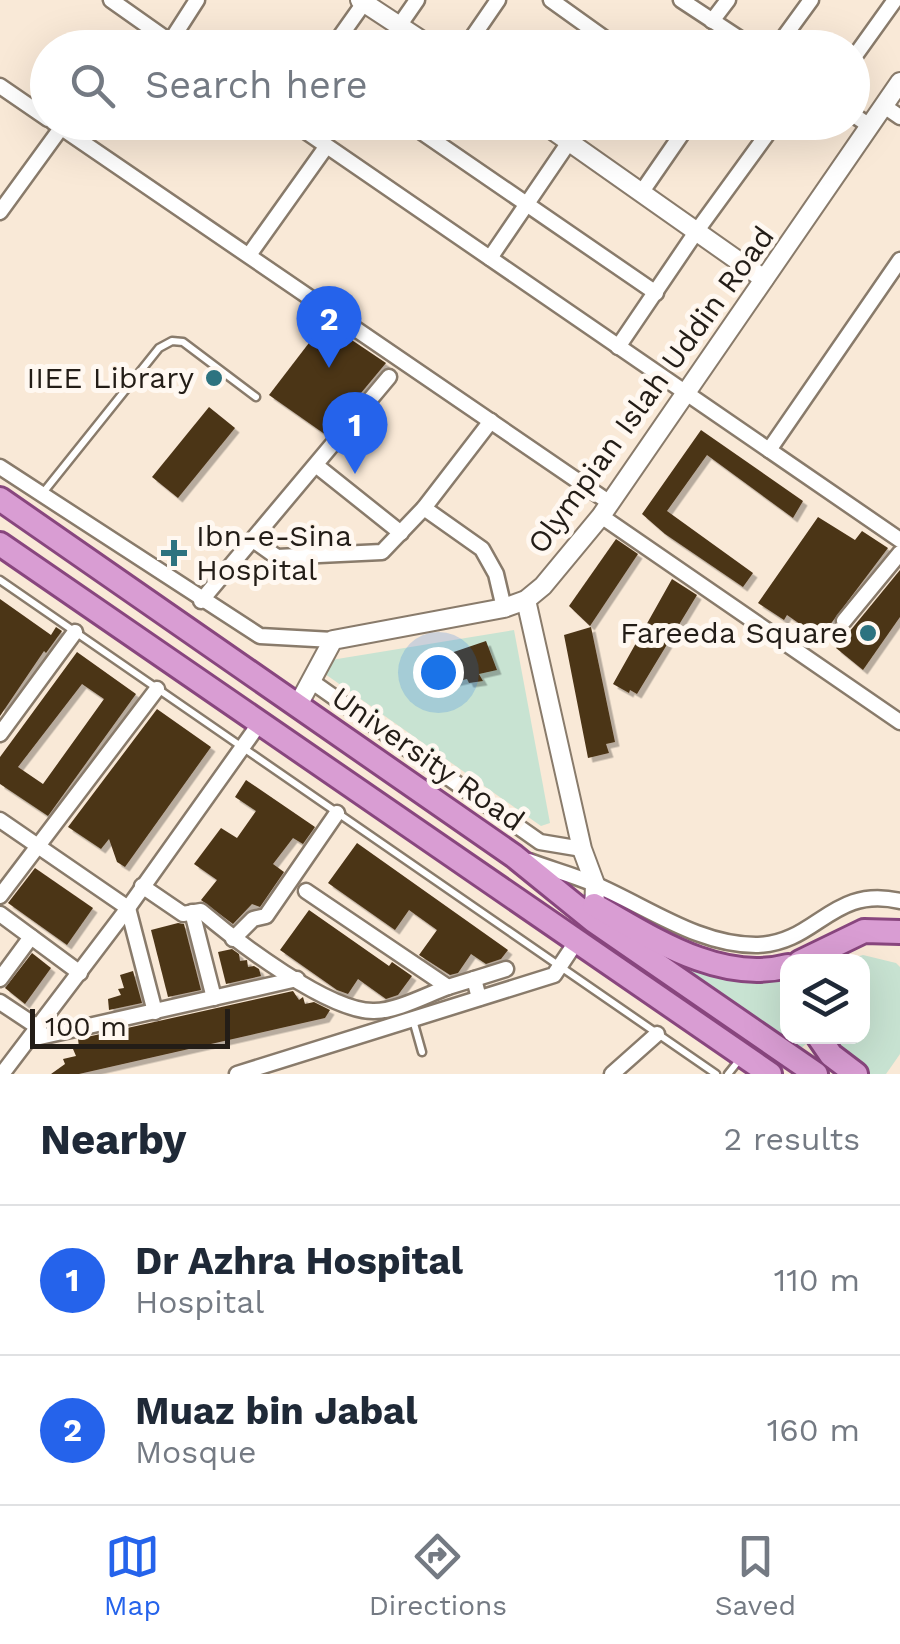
<!DOCTYPE html>
<html lang="en">
<head>
<meta charset="utf-8">
<style>
  :root { --surface:#fff; --page:#f6f6f7; --text:#1f2937; --muted:#747a83; --line:#e0e1e3; --accent:#2563eb }
  body { margin:0; font-family:"Work Sans",sans-serif; background:var(--page); color:var(--text) }
  .controls { position:absolute; right:30px; bottom:30px; display:grid; overflow:hidden; border-radius:20px; box-shadow:0 10px 40px #0002 }
  .controls button { width:90px; height:90px; display:grid; place-items:center; padding:0; border:0; border-bottom:2px solid var(--line); background:var(--surface); color:var(--text); font:50px sans-serif }
  .scale { position:absolute; left:30px; bottom:25px; width:200px; box-sizing:border-box; padding-left:10px; border:5px solid #231d17; border-top:0; font-size:28px; line-height:35px; white-space:nowrap; color:#231d17; -webkit-text-stroke:8px #fff8f1; paint-order:stroke }
  .you { position:absolute; left:438px; top:672px; width:35px; height:35px; margin:-25px; border:8px solid #fff; border-radius:50%; background:#1a73e8; box-shadow:0 0 0 15px #1a73e833 }
  .badge { display:grid; place-items:center; width:65px; height:65px; border-radius:50%; background:var(--accent); color:#fff; font-size:32px; font-weight:700 }
  .pin { position:absolute; translate:-50% -82px; filter:drop-shadow(0 2px 5px #0008) }
  .pin::after { content:''; position:absolute; top:52px; width:35px; height:30px; background:inherit; clip-path:polygon(0 0,100% 0,50% 100%) }
  .list { margin:0; padding:0; list-style:none }
  h2 { display:flex; justify-content:space-between; align-items:center; height:130px; margin:0; padding:0 40px; font-size:42px }
  h2 small { font-size:32px; font-weight:400; color:var(--muted) }
  .list li { display:grid; grid-template-columns:65px 1fr auto; gap:30px; align-items:center; box-sizing:border-box; height:150px; padding:0 40px; border-top:2px solid var(--line) }
  .list b { display:block; font-size:38px; white-space:nowrap }
  .list p { margin:0; font-size:32px; white-space:nowrap; color:var(--muted) }
  .list em { font-size:32px; font-style:normal; color:var(--muted) }
  .icon { flex:none; width:55px; height:55px; fill:none; stroke:currentColor; stroke-width:2; stroke-linecap:round; stroke-linejoin:round }
  .map { position:relative; flex:none; width:900px; height:1074px; overflow:hidden }
  .search { position:absolute; background:var(--surface); box-shadow:0 10px 40px #0002; left:30px; right:30px; top:30px; height:110px; display:flex; align-items:center; gap:25px; box-sizing:border-box; padding:0 35px; border-radius:55px; color:var(--muted); font-size:38px }
  .sheet { height:430px; background:var(--surface) }
  nav { display:flex; justify-content:space-around; align-items:center; box-sizing:border-box; height:140px; border-top:2px solid var(--line); background:var(--surface); font-size:28px; color:var(--muted) }
  nav a { display:grid; justify-items:center; gap:5px }
  nav .on { color:var(--accent) }
  .map>svg:first-child { display:block }
</style>
</head>
<body>
<div class="map">
<svg width="900" height="1074" viewBox="0 0 900 1074">
  <defs>
    <filter id="shadow"><feDropShadow dx="4.5" dy="4.5" stdDeviation="0" flood-color="#0004"/></filter>
  </defs>
  <rect width="100%" height="100%" fill="#f9e9d7"/>
  <g fill="#c8e3d2">
    <polygon points="514,630 550,823 541,826 318,669 325,661"/>
    <polygon points="652,953 787,968 788,1036 801,1037 806,1044 799,1050"/>
    <polygon points="863,955 896,963 900,967 900,1054 886,1074 865,1074 828,1037 862,1036 862,962 843,961"/>
  </g>
  <g fill="#4c3417" fill-rule="evenodd" filter="url(#shadow)">
    <polygon points="325,322 386,363 326,435 269,395"/>
    <polygon points="209,407 235,428 178,498 152,477"/>
    <polygon points="701,430 803,501 793,518 707,455 667,511 753,573 743,587 665,534 642,514"/>
    <polygon points="818,517 855,540 862,531 888,548 820,638 787,615 784,620 758,603"/>
    <polygon points="616,539 638,554 590,626 569,606"/>
    <polygon points="900,570 900,617 863,670 836,648"/>
    <polygon points="672,579 697,595 637,694 630,690 629,693 613,684"/>
    <polygon points="0,599 51,635 56,627 62,631 46,653 44,651 0,716"/>
    <polygon points="591,627 615,742 606,744 609,753 588,758 564,635"/>
    <polygon points="486,641 497,670 479,674 483,681 469,683 467,679 449,683 439,657"/>
    <path d="M77 652 136 694 48 816 0 784V757ZM82 684 104 699 43 784 18 767Z"/>
    <polygon points="157,709 211,747 125,867 117,862 109,839 101,849 68,827"/>
    <polygon points="246,780 315,827 303,844 293,838 273,864 284,872 260,907 252,904 233,924 201,900 217,880 194,864 221,828 237,838 256,811 235,797"/>
    <polygon points="357,843 508,950 501,959 486,964 471,954 458,973 450,975 419,955 437,930 409,910 395,930 328,883"/>
    <polygon points="35,868 93,908 67,945 8,903"/>
    <polygon points="309,910 389,966 392,962 412,976 398,995 386,999 358,979 348,994 337,990 280,950"/>
    <polygon points="178,923 184,924 201,990 168,997 151,930"/>
    <polygon points="232,949 239,954 240,961 247,960 248,967 254,966 259,969 261,976 226,984 218,952"/>
    <polygon points="32,953 51,968 25,1004 5,988"/>
    <polygon points="133,971 142,1003 109,1010 108,999 121,995 118,989 124,988 120,975"/>
    <polygon points="293,991 299,1000 303,997 305,1004 314,1002 330,1010 325,1018 79,1074 51,1074 65,1064 63,1059 76,1056 73,1049 79,1047 78,1039"/>
  </g>
  <g fill="none" stroke-linecap="round" stroke-linejoin="round">
    <g stroke="#897b6b" stroke-width="11">
      <g id="service">
        <polyline points="42,494 159,348 172,341 183,342 256,397"/>
        <polyline points="0,580 716,1074"/>
        <polyline points="413,1020 422,1052"/>
        <polyline points="728,1074 740,1059"/>
      </g>
    </g>
    <g stroke="#897b6b" stroke-width="19">
      <g id="minor">
        <polyline points="111,0 179,48"/>
        <polyline points="551,0 618,48"/>
        <polyline points="681,0 754,48"/>
        <polyline points="712,21 728,0"/>
        <polyline points="399,26 417,0"/>
        <polyline points="170,42 197,0"/>
        <polyline points="332,48 366,0"/>
        <polyline points="465,48 498,0"/>
        <polyline points="776,48 811,0"/>
        <polyline points="852,60 895,0"/>
        <polyline points="0,86 48,119"/>
        <polyline points="884,106 900,117"/>
        <polyline points="852,114 870,126"/>
        <polyline points="53,122 610,503"/>
        <polyline points="292,122 900,540"/>
        <polyline points="407,122 656,293"/>
        <polyline points="641,193 690,122"/>
        <polyline points="0,212 61,128"/>
        <polyline points="249,255 326,147"/>
        <polyline points="490,258 569,142"/>
        <polyline points="618,347 696,232 776,122"/>
        <polyline points="769,450 900,260"/>
        <polyline points="317,466 401,533"/>
        <polyline points="0,467 260,636 333,640"/>
        <polyline points="424,508 482,549 496,574 504,608"/>
        <polyline points="601,516 900,722"/>
        <polyline points="253,540 277,557 382,552 424,508 491,421"/>
        <polyline points="201,601 389,377"/>
        <polyline points="844,621 900,553"/>
        <polyline points="311,681 540,842 582,849"/>
        <polyline points="0,734 75,632"/>
        <polyline points="0,820 128,908 155,1012"/>
        <path d="M529 861C550 869 573 875 594 884 646 906 699 946 758 945 817 943 832 885 900 901"/>
        <path d="M142 886 183 914 201 911C236 941 329 1012 374 1011 397 1011 426 995 448 987"/>
        <polyline points="306,891 448,987 474,979 479,998"/>
        <polyline points="0,896 157,689"/>
        <polyline points="192,912 214,998"/>
        <polyline points="0,914 80,973"/>
        <polyline points="233,939 253,919 266,916 337,813"/>
        <polyline points="0,979 31,937"/>
        <polyline points="474,979 506,969"/>
        <polyline points="0,1002 39,1028"/>
        <polyline points="31,1039 297,979"/>
        <polyline points="2,1074 128,908 259,724"/>
        <polyline points="237,1074 554,975 576,942"/>
        <polyline points="612,1074 657,1034"/>
      </g>
    </g>
    <g stroke="#897b6b" stroke-width="22">
      <g id="tertiary">
        <polyline points="360,0 433,48"/>
        <polyline points="541,122 764,279"/>
        <polyline points="526,600 582,849 595,884 594,916"/>
        <polyline points="298,705 333,640 504,608 526,600 543,586 601,516 900,82"/>
      </g>
    </g>
    <g stroke="#88467e" stroke-width="28">
      <g id="primary">
        <polyline points="0,499 514,856 594,921 816,1074"/>
        <polyline points="0,544 770,1074"/>
        <path d="M594 905C651 937 719 984 788 966"/>
        <polyline points="800,962 864,931 900,932"/>
        <polyline points="818,1036 831,1055 856,1074"/>
      </g>
    </g>
    <use href="#service" stroke="#fff" stroke-width="6"/>
    <use href="#minor" stroke="#fff" stroke-width="14"/>
    <use href="#tertiary" stroke="#fff" stroke-width="18"/>
    <use href="#primary" stroke="#d99dd3" stroke-width="22"/>
  </g>
  <g fill="#2d7380" stroke="#fff8f1" stroke-width="4">
    <circle cx="214" cy="378" r="10"/>
    <path d="M169 538h10v10h10v10h-10v10h-10v-10h-10v-10h10z"/>
    <circle cx="868" cy="633" r="10"/>
  </g>
  <g text-anchor="middle" stroke-width="10" stroke-linejoin="round" paint-order="stroke">
    <g font-size="30" fill="#231d17" stroke="#fff8f1" text-anchor="end">
      <text x="194" y="388">IIEE Library</text>
      <text x="196" y="546" text-anchor="start">Ibn-e-Sina<tspan x="196" dy="34">Hospital</tspan></text>
      <text x="848" y="643">Fareeda Square</text>
    </g>
    <g font-size="30" fill="#231d17" stroke="#fff8f1">
      <text transform="translate(651 390) rotate(-54)" y="10">Olympian Islah Uddin Road</text>
      <text transform="translate(428 759) rotate(35)" y="10">University Road</text>
    </g>
  </g>
</svg>
<div class="controls">
<button><svg class="icon" aria-label="layers" viewBox="0 0 24 24"><path d="M12 4l9 5-9 5-9-5zM3 14l9 5 9-5"/></svg></button>
</div>
<div class="scale">100 m</div>
<div class="you"></div>
<div class="pin badge" style="left:355px;top:474px">1</div>
<div class="pin badge" style="left:329px;top:368px">2</div>
<div class="search"><svg class="icon" aria-label="search" viewBox="0 0 24 24"><circle cx="10" cy="10" r="6"/><path d="M15 15l6 6"/></svg>Search here</div>
</div>
<section class="sheet">
<h2>Nearby<small>2 results</small></h2>
<ul class="list">
<li><span class="badge">1</span><div><b>Dr Azhra Hospital</b><p>Hospital</p></div><em>110 m</em></li>
<li><span class="badge">2</span><div><b>Muaz bin Jabal</b><p>Mosque</p></div><em>160 m</em></li>
</ul>
</section>
<nav>
<a class="on"><svg class="icon" aria-label="map" viewBox="0 0 24 24"><path d="M3 6l6-2 6 2 6-2v14l-6 2-6-2-6 2zM9 4v14M15 6v14"/></svg>Map</a>
<a><svg class="icon" aria-label="directions" viewBox="0 0 24 24"><path d="M12 3l9 9-9 9-9-9zM9 14v-3h6M13 9l2 2-2 2"/></svg>Directions</a>
<a><svg class="icon" aria-label="saved" viewBox="0 0 24 24"><path d="M7 4h10v16l-5-4-5 4z"/></svg>Saved</a>
</nav>
</body>
</html>
